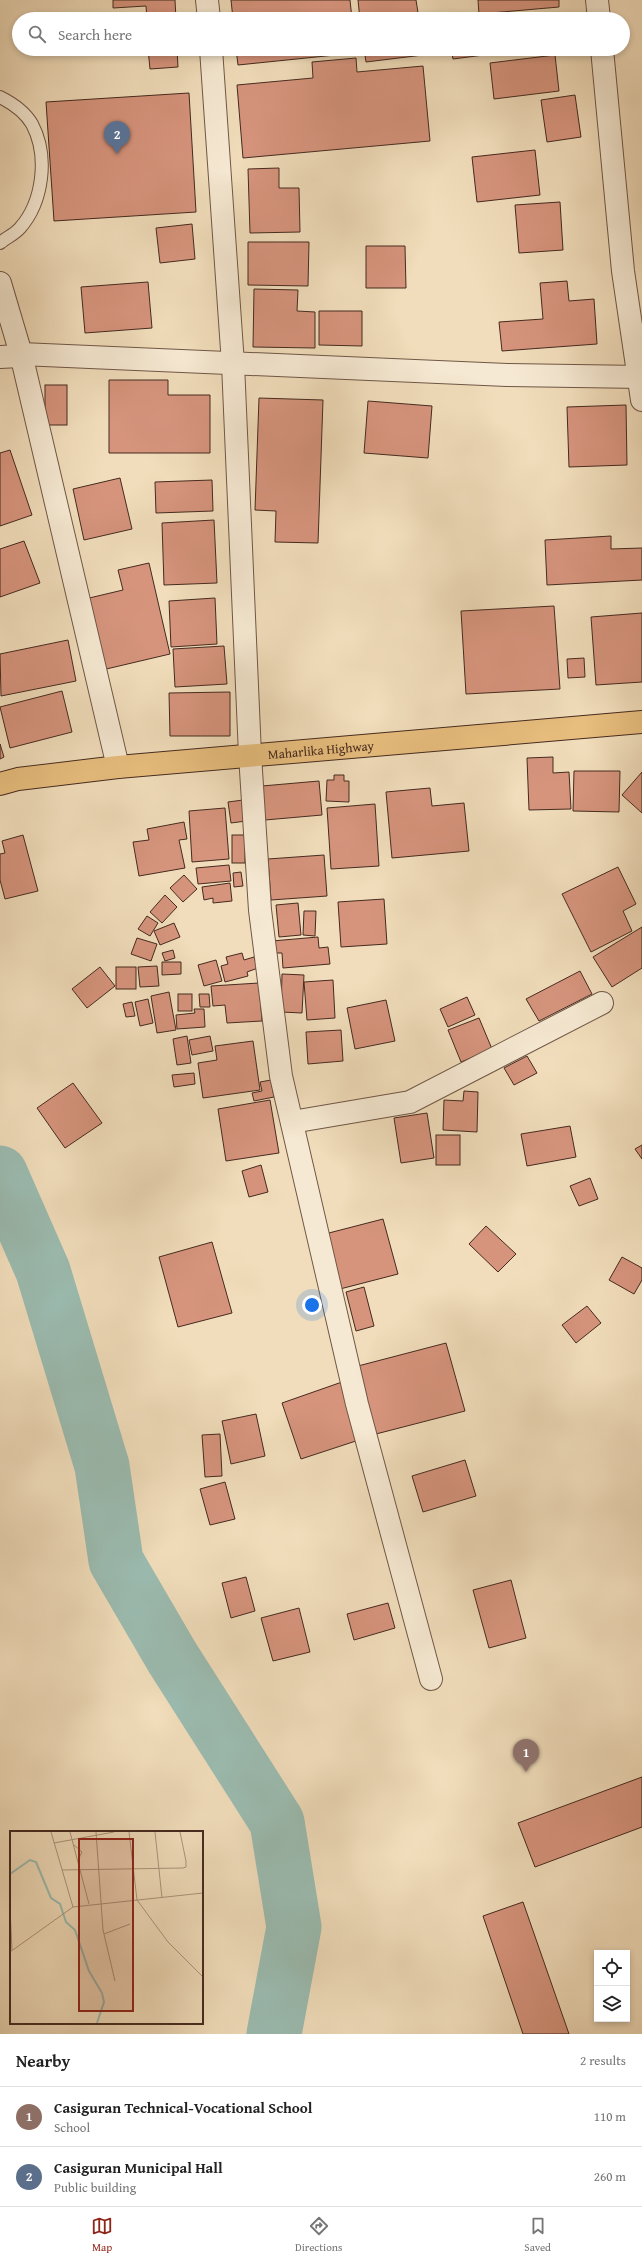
<!DOCTYPE html>
<html lang="en">
<head>
<meta charset="utf-8">
<style>
  :root { --surface:#fff; --page:#f2f2f2; --text:#222; --muted:#767676; --line:#e0e0e0; --accent:#8f2418 }
  body { margin:0; font-family:"Gentium Book Plus",serif; background:var(--page); color:var(--text) }
  .controls { position:absolute; right:12px; bottom:12px; display:grid; overflow:hidden; border-radius:0px; box-shadow:0 2px 6px #0003 }
  .controls button { width:36px; height:36px; display:grid; place-items:center; padding:0; border:0; border-bottom:1px solid var(--line); background:var(--surface); color:var(--text); font:20px sans-serif }
  .you { position:absolute; left:312px; top:1305px; width:14px; height:14px; margin:-10px; border:3px solid #fff; border-radius:50%; background:#1a73e8; box-shadow:0 0 0 6px #1a73e833 }
  .badge { display:grid; place-items:center; width:26px; height:26px; border-radius:50%; background:var(--accent); color:#fff; font-size:13px; font-weight:700 }
  .pin { position:absolute; translate:-50% -33px; filter:drop-shadow(0 1px 2px #0008) }
  .pin::after { content:''; position:absolute; top:21px; width:14px; height:12px; background:inherit; clip-path:polygon(0 0,100% 0,50% 100%) }
  .list { margin:0; padding:0; list-style:none }
  h2 { display:flex; justify-content:space-between; align-items:center; height:52px; margin:0; padding:0 16px; font-size:17px }
  h2 small { font-size:13px; font-weight:400; color:var(--muted) }
  .list li { display:grid; grid-template-columns:26px 1fr auto; gap:12px; align-items:center; box-sizing:border-box; height:60px; padding:0 16px; border-top:1px solid var(--line) }
  .list b { display:block; font-size:15px; white-space:nowrap }
  .list p { margin:0; font-size:13px; white-space:nowrap; color:var(--muted) }
  .list em { font-size:13px; font-style:normal; color:var(--muted) }
  .icon { flex:none; width:22px; height:22px; fill:none; stroke:currentColor; stroke-width:2; stroke-linecap:round; stroke-linejoin:round }
  .map { position:relative; flex:none; width:642px; height:2034px; overflow:hidden }
  .search { position:absolute; background:var(--surface); box-shadow:0 2px 6px #0003; left:12px; right:12px; top:12px; height:44px; display:flex; align-items:center; gap:10px; box-sizing:border-box; padding:0 14px; border-radius:22px; color:var(--muted); font-size:15px }
  .sheet { height:172px; background:var(--surface) }
  nav { display:flex; justify-content:space-around; align-items:center; box-sizing:border-box; height:56px; border-top:1px solid var(--line); background:var(--surface); font-size:11px; color:var(--muted) }
  nav a { display:grid; justify-items:center; gap:2px }
  nav .on { color:var(--accent) }
  .map>svg:first-child { display:block }
</style>
</head>
<body>
<div class="map">
<svg width="642" height="2034" viewBox="0 0 642 2034">
  <rect width="100%" height="100%" fill="#f1ddbb"/>
  <filter id="stains"><feTurbulence type="fractalNoise" baseFrequency=".005" numOctaves="4"/><feColorMatrix values="0 0 0 0 .2 0 0 0 0 .09 0 0 0 0 .02 0 0 0 .5 -.17"/></filter>
  <radialGradient id="worn" r=".72"><stop offset=".6" stop-color="#630" stop-opacity="0"/><stop offset="1" stop-color="#630" stop-opacity=".3"/></radialGradient>
  <g fill="none" stroke-linecap="round" stroke-linejoin="round">
    <polyline stroke="#9bbcb1" stroke-width="55" points="0,1173 43,1271 102,1466 116,1561 172,1657 277,1822 294,1927 274,2034"/>
  </g>
  <g fill="#d6947d" stroke="#452a1f">
    <polygon points="113,0 175,0 176,19 147,19 146,6 113,8"/>
    <polygon points="231,0 350,0 352,19 233,19"/>
    <polygon points="358,0 416,0 419,19 360,19"/>
    <polygon points="478,0 559,0 559,7 479,14"/>
    <polygon points="517,16 518,19 493,19"/>
    <polygon points="148,49 177,49 178,67 150,69"/>
    <polygon points="236,49 355,49 355,53 238,65"/>
    <polygon points="364,49 422,49 423,55 366,62"/>
    <polygon points="451,49 522,49 522,50 453,59"/>
    <polygon points="555,55 559,91 494,99 490,63"/>
    <polygon points="356,58 357,72 423,66 430,141 243,158 237,85 313,78 312,62"/>
    <polygon points="189,93 196,212 54,221 46,102"/>
    <polygon points="575,95 581,137 547,142 541,100"/>
    <polygon points="535,150 540,195 477,202 472,157"/>
    <polygon points="279,168 279,188 299,188 300,232 250,233 248,169"/>
    <polygon points="560,202 563,250 519,253 515,205"/>
    <polygon points="192,224 195,259 160,263 156,228"/>
    <polygon points="248,242 309,242 308,286 248,285"/>
    <polygon points="366,246 405,246 406,288 366,288"/>
    <polygon points="567,281 569,301 594,299 597,344 502,351 499,322 543,319 540,283"/>
    <polygon points="148,282 152,328 85,333 81,287"/>
    <polygon points="254,289 298,290 297,311 315,312 315,348 253,347"/>
    <polygon points="319,311 362,311 362,346 319,345"/>
    <polygon points="109,380 168,380 168,395 210,395 210,453 109,453"/>
    <rect x="45" y="385" width="22" height="40"/>
    <polygon points="259,398 323,400 318,543 275,542 276,511 255,510"/>
    <polygon points="368,401 432,406 428,458 364,453"/>
    <polygon points="626,405 627,465 569,467 567,407"/>
    <polygon points="10,450 32,515 0,526 0,453"/>
    <polygon points="120,478 132,529 84,540 73,489"/>
    <polygon points="212,480 213,511 156,513 155,482"/>
    <polygon points="214,520 217,583 164,585 162,523"/>
    <polygon points="611,536 611,549 642,548 642,580 547,585 545,540"/>
    <polygon points="24,541 40,583 0,597 0,549"/>
    <polygon points="149,563 170,654 102,670 85,599 123,590 118,570"/>
    <polygon points="215,598 217,644 171,647 169,601"/>
    <polygon points="554,606 560,689 466,694 461,611"/>
    <polygon points="642,613 642,682 596,685 591,617"/>
    <polygon points="68,640 76,681 1,696 0,654"/>
    <polygon points="224,646 227,684 175,687 173,649"/>
    <polygon points="584,658 585,677 568,678 567,659"/>
    <polygon points="62,691 72,732 10,748 0,707"/>
    <polygon points="230,692 230,736 170,736 169,693"/>
    <polygon points="0,744 4,757 0,759"/>
    <polygon points="553,757 553,773 569,772 571,809 529,810 527,758"/>
    <polygon points="574,771 620,771 619,812 573,811"/>
    <polygon points="642,772 642,813 622,795"/>
    <polygon points="334,775 344,775 344,781 349,781 349,802 326,801 327,780 334,780"/>
    <polygon points="319,781 322,815 265,820 262,786"/>
    <polygon points="430,788 432,806 464,803 469,851 392,858 386,792"/>
    <polygon points="243,800 246,821 231,823 228,802"/>
    <polygon points="375,804 379,866 331,869 327,808"/>
    <polygon points="225,808 229,859 192,862 189,811"/>
    <polygon points="184,822 187,839 179,840 185,868 139,876 133,842 149,840 147,829"/>
    <polygon points="23,835 38,891 5,899 0,880 0,854 5,853 2,841"/>
    <rect x="232" y="835" width="13" height="28"/>
    <polygon points="324,855 327,896 271,900 268,859"/>
    <polygon points="229,865 231,881 198,884 196,868"/>
    <polygon points="618,867 636,904 623,911 632,931 591,952 562,894"/>
    <polygon points="241,872 243,886 234,887 233,873"/>
    <polygon points="184,875 197,889 183,902 170,888"/>
    <polygon points="230,883 232,901 213,903 213,898 204,900 202,887"/>
    <polygon points="165,895 177,907 162,923 150,912"/>
    <polygon points="384,899 387,944 341,947 338,902"/>
    <polygon points="298,903 301,935 279,937 276,905"/>
    <polygon points="304,911 316,911 315,936 303,935"/>
    <polygon points="147,916 158,923 150,936 138,929"/>
    <polygon points="174,923 180,937 160,945 154,931"/>
    <polygon points="642,927 642,968 612,987 593,957"/>
    <polygon points="318,937 319,948 328,947 330,964 283,968 282,953 273,953 272,941"/>
    <polygon points="137,938 157,944 151,961 131,954"/>
    <polygon points="173,950 175,958 165,961 162,953"/>
    <polygon points="242,953 244,960 254,957 258,968 247,972 248,976 225,982 221,966 228,964 226,957"/>
    <polygon points="216,960 222,981 204,986 198,965"/>
    <polygon points="162,962 181,962 181,974 162,975"/>
    <polygon points="157,966 159,986 140,987 138,967"/>
    <polygon points="100,967 115,986 87,1008 72,989"/>
    <rect x="116" y="967" width="20" height="22"/>
    <polygon points="580,971 592,994 539,1021 526,999"/>
    <polygon points="282,974 304,975 302,1013 281,1012"/>
    <polygon points="333,980 335,1018 307,1020 304,982"/>
    <polygon points="259,983 262,1021 227,1023 225,1005 213,1006 211,986"/>
    <polygon points="169,992 176,1030 157,1033 151,996"/>
    <rect x="178" y="994" width="14" height="17"/>
    <polygon points="199,994 209,994 210,1007 200,1007"/>
    <polygon points="467,997 475,1015 448,1027 440,1009"/>
    <polygon points="148,999 153,1023 140,1026 135,1002"/>
    <polygon points="386,1000 395,1041 355,1049 347,1008"/>
    <polygon points="132,1002 135,1016 126,1017 123,1004"/>
    <polygon points="194,1009 204,1009 205,1027 177,1029 176,1015 195,1013"/>
    <polygon points="479,1018 492,1049 461,1062 448,1030"/>
    <polygon points="341,1030 343,1061 308,1064 306,1032"/>
    <polygon points="187,1036 191,1063 177,1065 173,1039"/>
    <polygon points="210,1036 213,1051 192,1055 189,1040"/>
    <polygon points="253,1041 260,1090 203,1098 198,1063 217,1060 215,1046"/>
    <polygon points="527,1056 537,1073 514,1085 504,1068"/>
    <polygon points="194,1073 195,1084 174,1087 172,1075"/>
    <polygon points="271,1080 274,1097 254,1101 252,1093 262,1091 260,1082"/>
    <polygon points="73,1083 102,1123 65,1148 37,1108"/>
    <polygon points="464,1091 478,1092 477,1132 443,1130 444,1100 463,1101"/>
    <polygon points="270,1100 279,1153 226,1161 218,1109"/>
    <polygon points="427,1113 434,1158 401,1163 394,1118"/>
    <polygon points="570,1126 576,1157 527,1166 521,1134"/>
    <rect x="436" y="1135" width="24" height="30"/>
    <polygon points="642,1145 642,1159 635,1149"/>
    <polygon points="261,1165 268,1192 249,1197 242,1171"/>
    <polygon points="590,1178 598,1199 579,1206 570,1186"/>
    <polygon points="383,1219 398,1274 340,1289 325,1234"/>
    <polygon points="486,1226 516,1254 498,1272 469,1244"/>
    <polygon points="212,1242 232,1313 178,1327 159,1257"/>
    <polygon points="622,1257 642,1268 642,1280 634,1294 609,1280"/>
    <polygon points="364,1287 374,1326 356,1331 346,1292"/>
    <polygon points="587,1306 601,1323 576,1343 562,1325"/>
    <polygon points="446,1343 465,1411 376,1434 358,1366"/>
    <polygon points="342,1382 362,1439 301,1459 282,1403"/>
    <polygon points="256,1414 265,1456 231,1464 222,1421"/>
    <polygon points="220,1434 222,1476 205,1477 202,1435"/>
    <polygon points="465,1460 476,1496 423,1512 412,1476"/>
    <polygon points="225,1482 235,1519 210,1525 200,1489"/>
    <polygon points="246,1577 255,1611 231,1618 222,1583"/>
    <polygon points="511,1580 526,1638 489,1648 473,1590"/>
    <polygon points="388,1603 395,1628 354,1640 347,1614"/>
    <polygon points="299,1608 310,1652 273,1661 261,1618"/>
    <polygon points="642,1777 642,1827 535,1867 518,1823"/>
    <polygon points="523,1902 569,2034 523,2034 483,1916"/>
  </g>
  <g fill="none" stroke-linecap="round" stroke-linejoin="round">
    <g stroke="#705746" stroke-width="14">
      <path id="service" d="M0 97C12 103 25 112 32 124 49 156 43 202 20 228 15 234 6 238 0 243"/>
    </g>
    <g stroke="#705746" stroke-width="24">
      <g id="minor">
        <polyline points="207,0 209,19"/>
        <polyline points="597,0 599,19"/>
        <polyline points="211,49 233,364 250,755 260,910 281,1076 357,1404 431,1679"/>
        <polyline points="602,49 623,271 642,400"/>
        <polyline points="0,283 21,354 118,767"/>
        <polyline points="0,357 20,356 21,354 507,375 642,377"/>
        <polyline points="292,1122 410,1102 602,1003"/>
      </g>
    </g>
    <g stroke="#452a1f" stroke-width="24">
      <g id="trunk">
        <path id="s1" d="M0 784 18 779 118 767 642 722"/>
      </g>
    </g>
    <use href="#service" stroke="#f6e9d3" stroke-width="12"/>
    <use href="#minor" stroke="#f6e9d3" stroke-width="22"/>
    <use href="#trunk" stroke="#e8be7e" stroke-width="22"/>
  </g>
  <g text-anchor="middle" stroke-width="4" stroke-linejoin="round" paint-order="stroke">
    <g font-size="13" fill="#452a1f" stroke="#f6e9d3">
      <text dy="5" stroke="none"><textPath href="#s1" startOffset="323">Maharlika Highway</textPath></text>
    </g>
  </g>
  <g transform="translate(10 1831)">
    <rect width="193" height="193" fill="#f1ddbb"/>
    <path fill="none" stroke="#9bbcb1" stroke-width="2" d="M0 43 20 29 26 31 41 67 50 73 56 91 65 99 79 140 92 162 94 171 87 192"/>
    <path fill="none" stroke="#ac957d" stroke-width="1" d="M41 1 63 76M60 1 79 73M86 1 93 99 105 150M119 1 127 69M145 1 152 67M44 12 104 1M64 14 72 21 68 29M52 39 173 37 176 36V30L170 1M127 69 158 111 193 146M0 76 2 119M94 103 120 93M0 121 63 76 193 62"/>
    <path fill="#8f2418" fill-opacity="0.15" stroke="#8f2418" stroke-width="2" d="M69 8H123V180H69Z"/>
    <rect width="193" height="193" fill="none" stroke="#452a1f" stroke-width="2"/>
  </g>
  <rect width="100%" height="100%" filter="url(#stains)"/>
  <rect width="100%" height="100%" fill="url(#worn)"/>
</svg>
<div class="controls">
<button><svg class="icon" aria-label="locate" viewBox="0 0 24 24"><circle cx="12" cy="12" r="6"/><path d="M12 2v4M12 18v4M2 12h4M18 12h4"/></svg></button>
<button><svg class="icon" aria-label="layers" viewBox="0 0 24 24"><path d="M12 4l9 5-9 5-9-5zM3 14l9 5 9-5"/></svg></button>
</div>
<div class="you"></div>
<div class="pin badge" style="left:526px;top:1772px;background:#8d6e63">1</div>
<div class="pin badge" style="left:117px;top:154px;background:#5c6f8a">2</div>
<div class="search"><svg class="icon" aria-label="search" viewBox="0 0 24 24"><circle cx="10" cy="10" r="6"/><path d="M15 15l6 6"/></svg>Search here</div>
</div>
<section class="sheet">
<h2>Nearby<small>2 results</small></h2>
<ul class="list">
<li><span class="badge" style="background:#8d6e63">1</span><div><b>Casiguran Technical-Vocational School</b><p>School</p></div><em>110 m</em></li>
<li><span class="badge" style="background:#5c6f8a">2</span><div><b>Casiguran Municipal Hall</b><p>Public building</p></div><em>260 m</em></li>
</ul>
</section>
<nav>
<a class="on"><svg class="icon" aria-label="map" viewBox="0 0 24 24"><path d="M3 6l6-2 6 2 6-2v14l-6 2-6-2-6 2zM9 4v14M15 6v14"/></svg>Map</a>
<a><svg class="icon" aria-label="directions" viewBox="0 0 24 24"><path d="M12 3l9 9-9 9-9-9zM9 14v-3h6M13 9l2 2-2 2"/></svg>Directions</a>
<a><svg class="icon" aria-label="saved" viewBox="0 0 24 24"><path d="M7 4h10v16l-5-4-5 4z"/></svg>Saved</a>
</nav>
</body>
</html>
